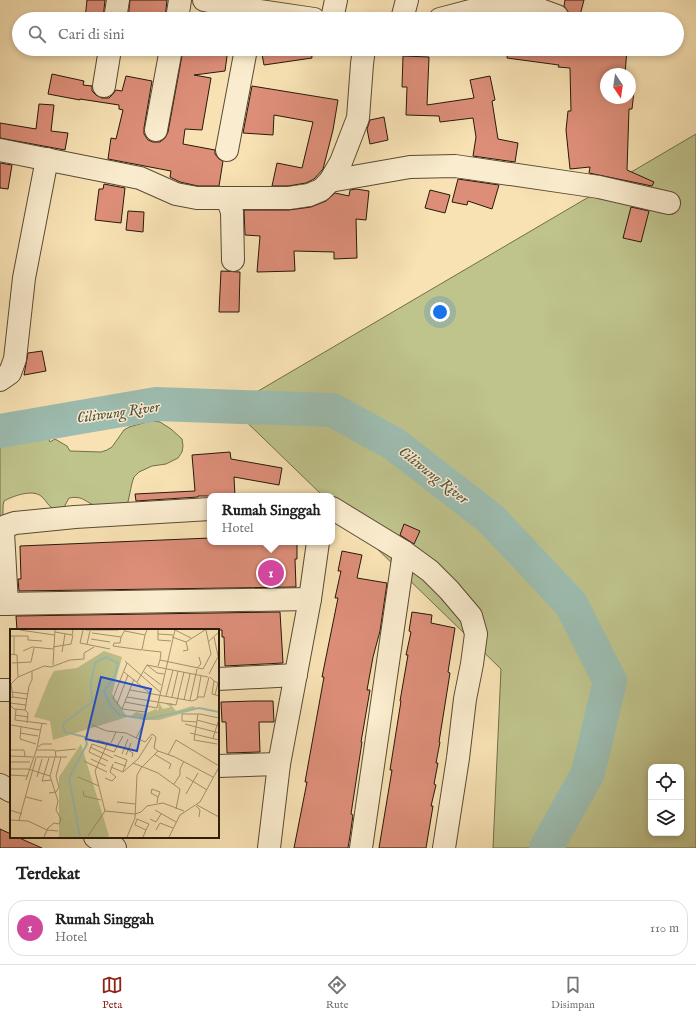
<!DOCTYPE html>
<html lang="id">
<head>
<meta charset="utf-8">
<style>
  :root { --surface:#fff; --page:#f2f2f2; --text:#222; --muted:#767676; --line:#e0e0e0; --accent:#8f2418 }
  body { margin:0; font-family:"IM FELL English",serif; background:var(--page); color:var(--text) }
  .controls { position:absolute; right:12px; bottom:12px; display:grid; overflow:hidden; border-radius:8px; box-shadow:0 2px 6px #0003 }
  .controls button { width:36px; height:36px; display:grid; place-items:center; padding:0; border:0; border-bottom:1px solid var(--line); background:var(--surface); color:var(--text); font:20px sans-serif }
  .compass { position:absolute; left:600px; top:68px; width:36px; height:36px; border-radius:50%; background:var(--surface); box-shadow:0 2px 6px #0003; rotate:167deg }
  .you { position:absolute; left:440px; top:312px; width:14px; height:14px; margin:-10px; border:3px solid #fff; border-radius:50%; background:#1a73e8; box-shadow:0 0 0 6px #1a73e833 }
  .badge { display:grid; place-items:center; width:26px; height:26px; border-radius:50%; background:var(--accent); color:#fff; font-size:13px; font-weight:700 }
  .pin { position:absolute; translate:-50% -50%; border:2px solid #fff; box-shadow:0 1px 4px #0006 }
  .popup { position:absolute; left:207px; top:493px; width:128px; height:52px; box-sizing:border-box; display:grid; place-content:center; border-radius:8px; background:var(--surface); filter:drop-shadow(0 1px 3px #0005); font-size:13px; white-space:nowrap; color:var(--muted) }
  .popup b { font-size:15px; color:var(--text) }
  .popup::after { content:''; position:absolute; left:50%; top:100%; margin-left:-8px; border:8px solid transparent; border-top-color:var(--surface) }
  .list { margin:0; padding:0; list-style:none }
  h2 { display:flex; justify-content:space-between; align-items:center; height:52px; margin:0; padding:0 16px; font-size:17px }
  h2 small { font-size:13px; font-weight:400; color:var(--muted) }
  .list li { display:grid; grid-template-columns:26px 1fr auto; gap:12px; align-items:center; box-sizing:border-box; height:56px; margin:0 8px 8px; padding:0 8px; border:1px solid var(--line); border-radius:16px }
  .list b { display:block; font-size:15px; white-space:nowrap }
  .list p { margin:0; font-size:13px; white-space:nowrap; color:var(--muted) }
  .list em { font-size:13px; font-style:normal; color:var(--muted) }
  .icon { flex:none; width:22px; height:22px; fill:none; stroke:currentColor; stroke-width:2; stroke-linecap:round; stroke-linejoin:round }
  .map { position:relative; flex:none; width:696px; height:848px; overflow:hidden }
  .search { position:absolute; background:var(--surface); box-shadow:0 2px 6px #0003; left:12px; right:12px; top:12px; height:44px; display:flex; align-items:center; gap:10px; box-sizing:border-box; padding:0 14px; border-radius:22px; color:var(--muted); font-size:15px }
  .sheet { height:116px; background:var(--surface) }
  nav { display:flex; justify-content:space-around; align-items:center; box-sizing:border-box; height:56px; border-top:1px solid var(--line); background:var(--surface); font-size:11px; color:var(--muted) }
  nav a { display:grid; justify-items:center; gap:2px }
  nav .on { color:var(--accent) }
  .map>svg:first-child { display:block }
</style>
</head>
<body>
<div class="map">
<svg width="696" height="848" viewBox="0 0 696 848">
  <rect width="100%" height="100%" fill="#f8e2b4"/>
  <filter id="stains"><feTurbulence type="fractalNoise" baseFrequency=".005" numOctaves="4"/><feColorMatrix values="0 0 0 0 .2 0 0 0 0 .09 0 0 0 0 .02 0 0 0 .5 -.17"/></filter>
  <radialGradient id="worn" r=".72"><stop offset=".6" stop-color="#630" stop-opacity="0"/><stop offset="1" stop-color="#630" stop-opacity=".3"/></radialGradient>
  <g fill="#bfc38c" stroke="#726e4b" fill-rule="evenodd">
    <path d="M696 134V848H493L501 669 332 505V496H323L231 407ZM651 767H681V833H651Z"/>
    <path d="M23 413C46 413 42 426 50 442L55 439 67 446 70 451 101 452 107 450 112 447 124 430 129 427 147 422 154 421 160 422 171 429 182 439 183 446 182 452 178 458 166 464 152 466 139 472 134 477 132 483 128 502 117 509C110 508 103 508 97 506 85 503 84 495 69 498L63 509 57 511C47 506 47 501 41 496 32 489 13 496 4 501 2 507 4 512 2 519L0 520V420L10 418Z"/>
  </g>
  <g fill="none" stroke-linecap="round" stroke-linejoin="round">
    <polyline stroke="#9dbdb1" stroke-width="34" points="0,431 156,404 332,410 394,444 491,519 571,604 610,681 588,773 546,848"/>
  </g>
  <g fill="#dd8e79" stroke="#26190a">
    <polygon points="87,0 105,0 103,19 85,19"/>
    <polygon points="130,0 167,0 165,19 128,19"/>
    <polygon points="565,0 584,0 579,19 569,19 569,13 564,6"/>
    <polygon points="201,49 228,49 225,71 194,75 211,78 202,130 185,129 183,144 215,150 215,154 219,159 223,161 219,186 198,186 180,182 170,177 171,171 108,159 111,138 116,139 123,110 119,109 119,105 80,99 80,100 48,94 52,74 84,81 83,85 92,86 92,91 96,95 102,98 109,98 113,94 116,90 122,91 126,76 152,81 144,128 144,134 148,140 153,142 160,142 165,138 168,132 183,50 201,51"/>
    <polygon points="261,49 311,49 312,58 264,65"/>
    <polygon points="508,49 627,49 625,74 606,74 606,98 630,98 630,82 635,82 632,109 629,109 627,170 654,182 652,186 589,173 590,167 570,169 566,130 568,111 571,111 570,68 558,67 559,65 507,58"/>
    <polygon points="403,56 429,57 427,105 474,98 470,80 490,76 495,100 492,101 498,139 518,143 515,162 473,156 476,137 473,118 440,122 439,116 406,115 407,87 402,87"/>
    <polygon points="252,86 338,100 333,130 323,169 314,179 306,183 288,186 272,186 277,163 302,168 313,122 274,115 273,135 243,133"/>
    <polygon points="39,104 54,105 51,131 68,133 65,150 0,138 0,123 36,129"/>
    <polygon points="384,117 388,140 370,144 367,129 370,120"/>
    <polygon points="0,163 12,165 8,189 0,188"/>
    <polygon points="458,179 499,185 492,209 468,201 467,205 452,202"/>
    <polygon points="104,184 125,188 121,223 95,220 99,189 103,189"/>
    <polygon points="356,189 369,191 366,220 356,219 357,258 334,259 334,252 294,251 295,271 257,272 260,236 245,235 244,210 289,210 311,207 326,201 335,193 349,196 350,190"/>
    <polygon points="430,190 450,195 445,213 425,208"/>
    <polygon points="631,207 649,211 641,242 623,238"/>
    <polygon points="128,211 144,212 143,232 126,230"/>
    <polygon points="221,271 240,272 239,312 219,312"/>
    <polygon points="42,351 46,371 24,375 28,353"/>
    <polygon points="230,452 231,459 282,468 279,485 234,477 235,496 198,496 198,497 136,501 135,494 195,491 192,455"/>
    <polygon points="404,524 420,531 414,544 400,535"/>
    <polygon points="210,538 210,542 297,542 297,559 295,559 296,587 19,591 18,579 21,579 20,546"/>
    <polygon points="342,551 362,555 357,578 387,583 380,631 373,657 367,690 370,690 361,742 362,742 351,814 353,815 350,836 348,848 294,848 307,782 305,782 324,677 322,677 338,598 335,598 341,571 338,571"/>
    <polygon points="280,612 283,663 225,666 224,637 222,637 222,630 17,630 16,616"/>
    <polygon points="412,612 432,615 431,623 455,628 448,672 450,673 439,742 440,742 436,763 438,763 434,784 436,785 431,806 433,806 426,848 379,848 392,770 390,770 401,701 400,701 408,655 406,655 411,632 409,631"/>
    <polygon points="254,701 273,701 274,722 259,722 260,752 227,753 226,722 222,722 221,702"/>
    <polygon points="0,829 11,834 11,837 17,837 42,848 0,848"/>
  </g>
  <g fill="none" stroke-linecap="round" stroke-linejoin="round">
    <g stroke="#5a4b34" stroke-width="24">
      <g id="minor">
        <polyline points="204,0 253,10 314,19"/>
        <polyline points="115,19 118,0"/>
        <polyline points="177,19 180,0"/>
        <polyline points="332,19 336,0"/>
        <polyline points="402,19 407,0"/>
        <polyline points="440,19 478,9 508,7 535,8 557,16"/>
        <polyline points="104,86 110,49"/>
        <polyline points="156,130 171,49"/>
        <polyline points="0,150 140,178 176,194 197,198 289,198 309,195 321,190 330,181 341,162 358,118 362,64 364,49"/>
        <polyline points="227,150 246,49"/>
        <polyline points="330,181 410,167 455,166 599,187 669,203"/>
        <polyline points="227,198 232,212 233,260"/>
        <polyline points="0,380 10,373 15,359 24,278 47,159"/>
        <polyline points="332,508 404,552 430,571 449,590 471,616 476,634 472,664 465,699 458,758 444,848"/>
        <polyline points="0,604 310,599"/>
        <polyline points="7,604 3,532 6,526 15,523 75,517 210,509"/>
        <polyline points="218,679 296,675"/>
        <polyline points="0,690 11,690"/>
        <polyline points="218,766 279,764"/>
        <polyline points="0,785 11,791"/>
        <polyline points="95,837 115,848"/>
        <polyline points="269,848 279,764 310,599 318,542"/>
        <polyline points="361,848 404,552"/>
      </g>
    </g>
    <use href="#minor" stroke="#faecce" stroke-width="22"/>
  </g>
  <g text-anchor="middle" stroke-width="3" stroke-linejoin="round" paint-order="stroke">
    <g font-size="15" font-style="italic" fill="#505244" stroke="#faecce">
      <text transform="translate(118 412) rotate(-8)" y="5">Ciliwung River</text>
      <text transform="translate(434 475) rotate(38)" y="5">Ciliwung River</text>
    </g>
  </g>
  <g transform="translate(10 629)">
    <rect width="209" height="209" fill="#f8e2b4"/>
    <path d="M94 22 112 28 102 65 117 88 43 111 40 92 24 88 39 51 44 42 67 39ZM149 74 153 80 161 78 156 75 162 74V77L166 82 183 77 188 80 149 91H132L129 88 121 87 126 83 134 85 146 80 148 82ZM71 115 99 207 98 208H49V148Z" fill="#bfc38c"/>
    <path fill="none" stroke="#9dbdb1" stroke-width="2" d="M70 208 59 149 77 115 75 108 55 103 53 98 54 94 82 73 81 54 85 34 96 28 108 34 105 47 94 62 100 76 110 86 136 90 189 79 209 83"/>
    <path fill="none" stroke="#a49270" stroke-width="1" d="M10 1 44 6M73 1 70 14 100 20M76 1H108M148 1V11L161 12M165 1 181 9M115 2 135 6 137 1M45 3 62 6 63 1M82 4 111 8 115 1M148 5 163 6M0 7H18V11L32 12M4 7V25M162 8 176 13 195 1M204 8 208 27M81 10 100 13M198 13 209 3M77 15 80 2M103 17 132 21 135 6M103 17 104 14H110L111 8M43 18 61 15 63 6M133 21 151 23 150 31M13 22 22 18 43 20M173 22 178 21 176 13M52 23 55 5M0 25 7 26 8 48M115 32 150 63M2 34 21 33 24 19M117 34 103 69 112 80 135 83 137 78M43 36 45 1M137 36 198 48M137 36 147 44 154 45M148 37 150 31 193 40 201 25 196 1M187 39 191 35 189 28M114 43 141 65M134 43 151 56M199 45 209 26M200 48 204 52 202 65 209 67M204 52 208 54 205 66M127 53 137 36M0 56 8 48 34 37 41 38 60 31 74 30V24L84 18M120 61 182 72 187 70 191 47M2 63 18 65M156 67 163 41M3 68 17 70M117 68 166 76 174 43M162 68 168 42M187 68H194L199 48M0 69 3 68 1 55M174 71 180 45M180 71 187 40M115 73 147 79 165 1M0 74 16 76M107 75 118 46M0 76 4 80 15 81M6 80 5 91 37 95M112 80 124 50M15 81 19 57 22 51V42M15 81 18 84 17 94M188 85 184 111 207 115M5 86 18 88M187 91 209 97M187 93 172 92V85H190L209 89M175 95 209 104M1 96 30 101M82 96 97 102 116 104 135 113 142 105 146 108 144 119 148 122 165 128 203 148M11 98 10 110 26 115M10 104 28 107M180 104 209 111M126 109 134 94M203 109 209 90M87 111 114 119 123 124 122 128M101 114 106 103M28 118 32 115H42M80 118 103 129M0 121H14L15 127M27 121H45L46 128M46 122 66 120M112 125 118 110M144 125 161 135 159 140M104 126 117 131 113 142M116 126 121 114M158 126 166 111 209 137M0 127 23 128M25 128H57M39 129 32 152 41 151M81 130 96 137M74 132 97 143M98 132 79 123 82 115 104 123 113 107M0 133H20M104 133 116 137M123 134 148 144 170 160 166 180M101 138 113 143M0 140H18L40 147 48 172 46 181 51 190 49 195 44 194 38 199 34 208M113 143 128 130 142 108M0 146 17 147M40 147 45 128M27 148 32 130M68 148 89 157M176 148 197 161M95 149 102 152 106 148 100 143 103 135M16 151 27 119 32 94M164 155 170 146V140L174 132M73 162 74 167 91 171M39 164 46 163 49 158 46 147 51 128M176 165 188 144M16 168 32 172M107 173 125 175M147 174 148 168 141 164 142 160 150 163 148 168M187 176 209 188M186 177 190 181 189 188M0 181 12 185M145 181 166 193M95 182 125 185 131 183 137 177 153 174 174 182M140 190 146 193 151 185M0 191 18 192 37 201 48 202M9 191 26 129M146 201 150 194 163 199M78 207 95 182 85 142 98 113M117 208 125 189 127 146 131 139 148 122M133 208 136 201 139 195 127 190 125 196 136 201M159 208 170 186 190 173 209 138"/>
    <path fill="#1d4ed8" fill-opacity="0.15" stroke="#1d4ed8" stroke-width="2" d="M91 48 141 60 127 122 76 110Z"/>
    <rect width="209" height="209" fill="none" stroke="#26190a" stroke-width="2"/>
  </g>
  <rect width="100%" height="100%" filter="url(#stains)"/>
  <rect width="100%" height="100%" fill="url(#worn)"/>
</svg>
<div class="controls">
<button><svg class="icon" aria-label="locate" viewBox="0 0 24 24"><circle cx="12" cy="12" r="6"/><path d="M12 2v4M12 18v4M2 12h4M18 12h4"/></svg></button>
<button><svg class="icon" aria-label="layers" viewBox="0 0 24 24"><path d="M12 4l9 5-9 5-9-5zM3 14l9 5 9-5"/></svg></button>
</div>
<svg class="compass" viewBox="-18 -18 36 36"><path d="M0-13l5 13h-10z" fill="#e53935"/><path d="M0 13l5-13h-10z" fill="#767676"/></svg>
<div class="you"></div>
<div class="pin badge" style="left:271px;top:573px;background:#d1479c">1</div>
<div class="popup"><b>Rumah Singgah</b>Hotel</div>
<div class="search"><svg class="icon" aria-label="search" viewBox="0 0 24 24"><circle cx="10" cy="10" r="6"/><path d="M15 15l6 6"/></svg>Cari di sini</div>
</div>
<section class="sheet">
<h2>Terdekat<small></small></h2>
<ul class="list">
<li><span class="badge" style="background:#d1479c">1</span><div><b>Rumah Singgah</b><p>Hotel</p></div><em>110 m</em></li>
</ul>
</section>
<nav>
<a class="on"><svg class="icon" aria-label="map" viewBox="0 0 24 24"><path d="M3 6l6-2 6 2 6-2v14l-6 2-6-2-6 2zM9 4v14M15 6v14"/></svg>Peta</a>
<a><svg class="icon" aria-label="directions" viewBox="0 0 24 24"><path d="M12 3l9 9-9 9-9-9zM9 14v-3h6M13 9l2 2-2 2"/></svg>Rute</a>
<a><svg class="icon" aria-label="saved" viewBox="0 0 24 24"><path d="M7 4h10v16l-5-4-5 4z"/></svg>Disimpan</a>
</nav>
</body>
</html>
